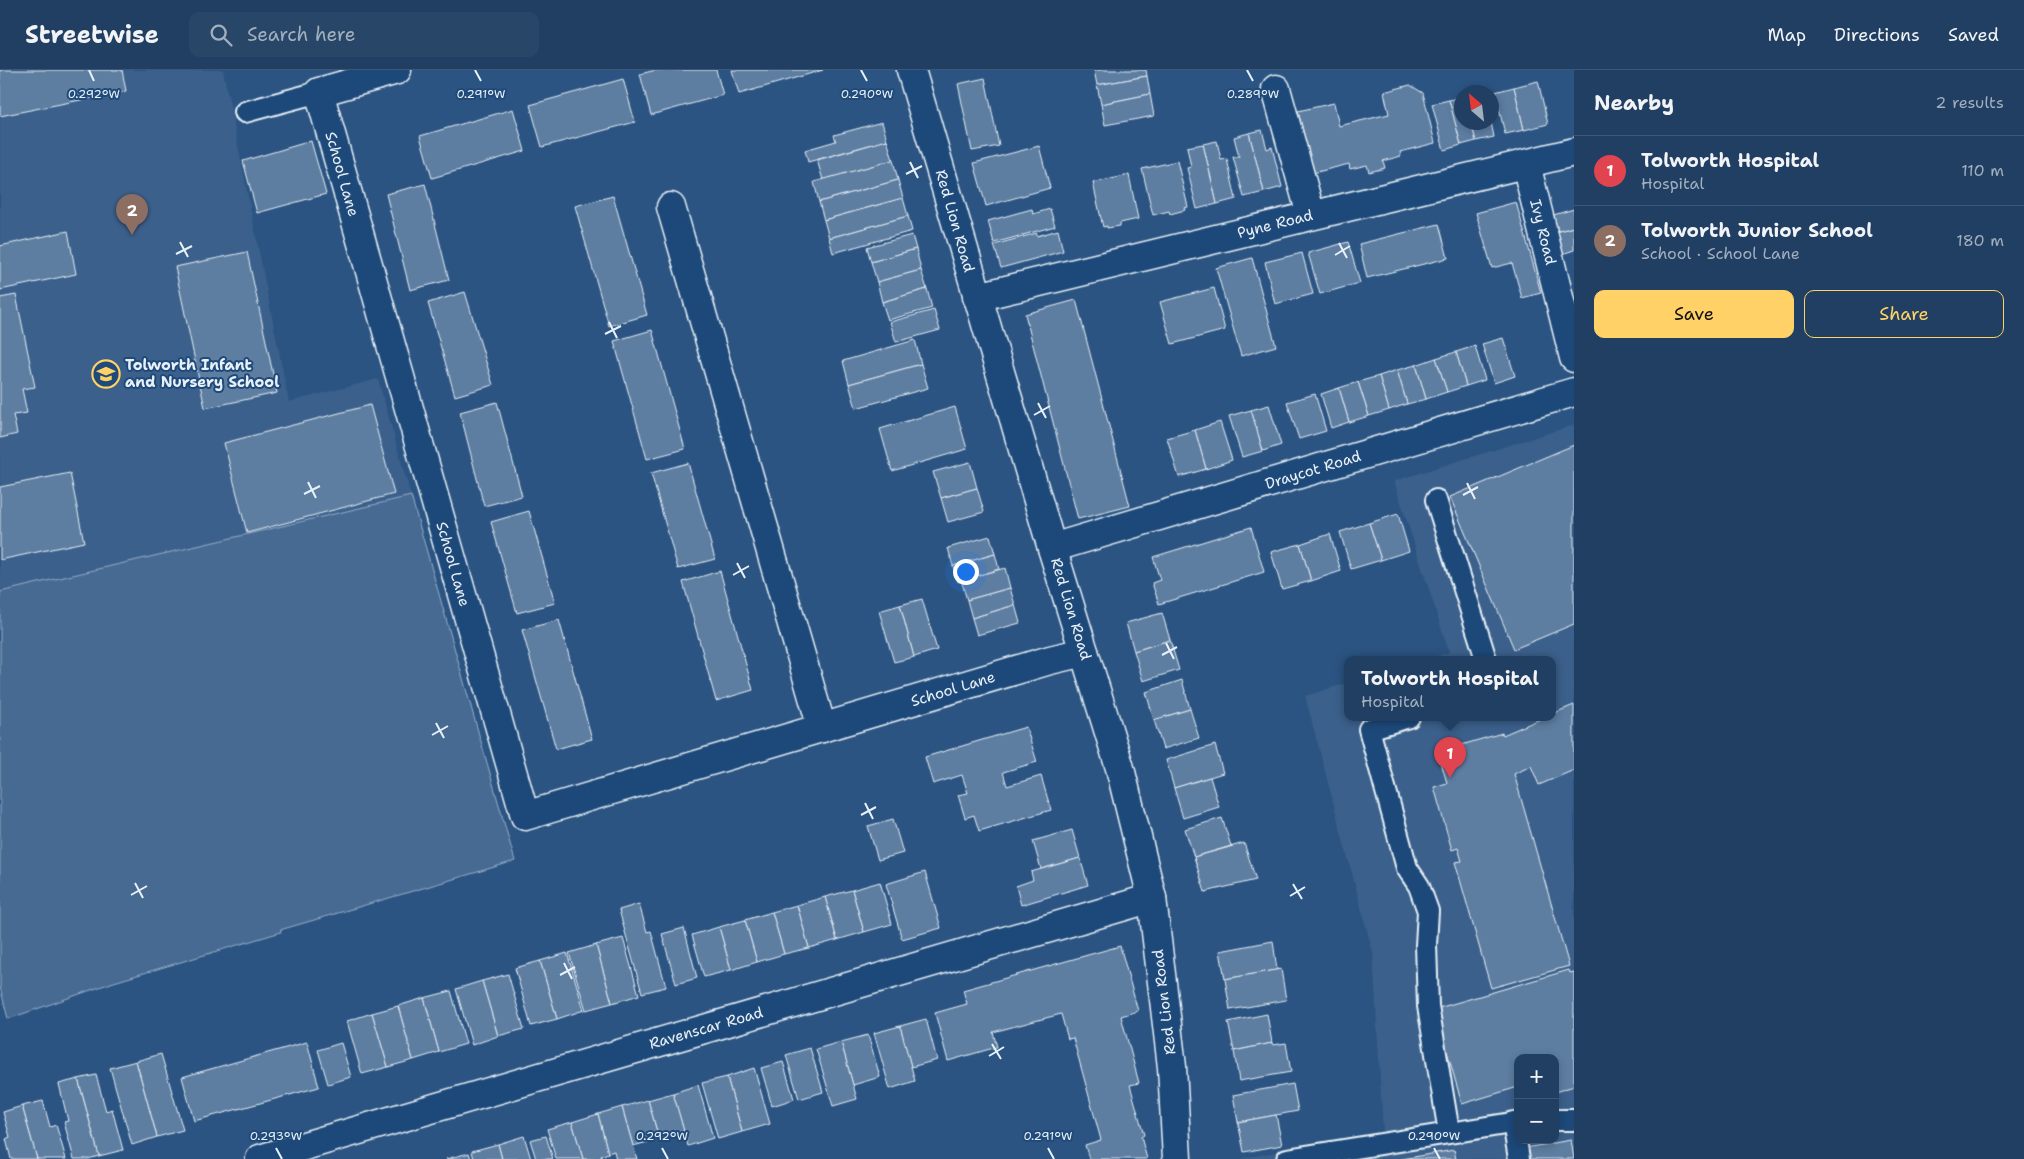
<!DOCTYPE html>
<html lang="en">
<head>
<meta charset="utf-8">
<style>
  :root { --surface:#203f62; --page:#284668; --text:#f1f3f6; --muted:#a2afbe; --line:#3d5877; --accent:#ffd166 }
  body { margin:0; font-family:"Shantell Sans",sans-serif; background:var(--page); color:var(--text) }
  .controls { position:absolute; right:15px; bottom:15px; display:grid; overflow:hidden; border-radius:10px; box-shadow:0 2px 8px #0003 }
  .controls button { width:45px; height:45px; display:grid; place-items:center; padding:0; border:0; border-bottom:1px solid var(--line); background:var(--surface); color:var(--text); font:25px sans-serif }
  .compass { position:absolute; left:1454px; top:15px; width:45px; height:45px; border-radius:50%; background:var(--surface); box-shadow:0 2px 8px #0003; rotate:332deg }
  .you { position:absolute; left:965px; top:501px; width:18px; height:18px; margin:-12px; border:4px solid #fff; border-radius:50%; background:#1a73e8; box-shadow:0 0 0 8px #1a73e833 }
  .badge { display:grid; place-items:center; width:32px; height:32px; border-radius:50%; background:var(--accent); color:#fff; font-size:16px; font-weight:700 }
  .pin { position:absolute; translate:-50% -41px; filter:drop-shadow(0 1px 2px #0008) }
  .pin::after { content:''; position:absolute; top:26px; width:18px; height:15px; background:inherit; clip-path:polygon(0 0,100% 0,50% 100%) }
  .popup { position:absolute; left:1344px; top:586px; width:212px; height:65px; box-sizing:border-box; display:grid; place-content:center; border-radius:10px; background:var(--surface); filter:drop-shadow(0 1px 4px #0005); font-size:16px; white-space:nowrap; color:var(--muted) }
  .popup b { font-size:19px; color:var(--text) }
  .popup::after { content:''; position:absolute; left:50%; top:100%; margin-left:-10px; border:10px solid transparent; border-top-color:var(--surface) }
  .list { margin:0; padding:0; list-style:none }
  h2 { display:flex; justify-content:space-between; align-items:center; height:65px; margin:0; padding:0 20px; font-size:21px }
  h2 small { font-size:16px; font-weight:400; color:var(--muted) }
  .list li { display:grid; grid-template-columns:32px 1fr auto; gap:15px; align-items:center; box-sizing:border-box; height:70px; padding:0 20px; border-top:1px solid var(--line) }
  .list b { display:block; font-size:19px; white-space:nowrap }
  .list p { margin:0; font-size:16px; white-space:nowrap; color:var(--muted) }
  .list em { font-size:16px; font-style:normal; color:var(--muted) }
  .actions { display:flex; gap:10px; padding:15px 20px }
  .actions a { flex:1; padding:11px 0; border:1px solid var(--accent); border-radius:10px; text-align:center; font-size:18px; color:var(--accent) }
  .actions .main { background:var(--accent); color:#111 }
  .icon { flex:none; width:28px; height:28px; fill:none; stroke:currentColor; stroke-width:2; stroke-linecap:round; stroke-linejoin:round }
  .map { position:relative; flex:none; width:1574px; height:1089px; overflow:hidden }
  header { display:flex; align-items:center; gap:30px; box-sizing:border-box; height:70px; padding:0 25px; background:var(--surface); border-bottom:1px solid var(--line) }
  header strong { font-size:24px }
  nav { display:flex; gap:28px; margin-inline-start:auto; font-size:18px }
  .search { width:350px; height:45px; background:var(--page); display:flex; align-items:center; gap:12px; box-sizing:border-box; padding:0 18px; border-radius:10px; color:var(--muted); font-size:19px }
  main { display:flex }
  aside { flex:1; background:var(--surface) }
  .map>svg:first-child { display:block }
</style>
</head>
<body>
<header>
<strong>Streetwise</strong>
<div class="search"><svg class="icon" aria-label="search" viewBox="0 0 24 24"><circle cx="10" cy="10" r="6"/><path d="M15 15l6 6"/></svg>Search here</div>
<nav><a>Map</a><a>Directions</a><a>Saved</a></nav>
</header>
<main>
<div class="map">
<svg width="1574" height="1089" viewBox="0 0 1574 1089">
  <rect width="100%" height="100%" fill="#2b5482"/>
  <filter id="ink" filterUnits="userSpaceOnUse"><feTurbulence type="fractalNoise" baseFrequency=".02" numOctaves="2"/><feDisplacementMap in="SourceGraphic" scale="10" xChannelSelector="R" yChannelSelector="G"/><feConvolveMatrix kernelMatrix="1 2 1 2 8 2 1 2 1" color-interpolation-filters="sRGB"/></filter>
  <g filter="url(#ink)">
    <g fill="#3a608b" fill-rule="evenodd">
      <polygon points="0,0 223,0 289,332 378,309 411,426 0,522"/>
      <path d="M1574 355V1089H1238L1383 1063 1373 883 1305 626 1347 613 1348 647H1552V589H1428L1449 582 1394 411ZM1518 988H1555V1070H1518Z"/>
    </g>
    <polygon fill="#476b93" stroke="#98aec6" points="411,426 515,791 280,860 281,862 114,912 8,949 0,917 0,522"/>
    <g fill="#5d7da1" stroke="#e8f1f8">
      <polygon points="0,0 122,0 126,21 0,46"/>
      <polygon points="656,0 716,0 723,25 651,45 640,4"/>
      <polygon points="732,0 823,0 739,24"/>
      <polygon points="1094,0 1146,0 1147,6 1097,15"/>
      <polygon points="1147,6 1150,24 1101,34 1097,15"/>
      <polygon points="985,8 999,76 972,81 958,14"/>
      <polygon points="623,9 635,52 542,77 530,35"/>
      <polygon points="1538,11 1548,54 1524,60 1514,17"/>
      <polygon points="1410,15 1423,23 1435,73 1400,82 1401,86 1383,91 1385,98 1369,102 1367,95 1350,99 1349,94 1313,103 1298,41 1334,33 1339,56 1389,44 1384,22"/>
      <polygon points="1514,17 1524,60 1505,64 1495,22"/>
      <polygon points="1150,24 1154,46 1105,55 1101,34"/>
      <polygon points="1462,27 1462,52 1471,52 1476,71 1461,75 1449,30"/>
      <polygon points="1449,30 1461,75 1444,80 1432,34"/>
      <polygon points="513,39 525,81 432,108 420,66"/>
      <polygon points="882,52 887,70 808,92 805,80 836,71 834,65"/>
      <polygon points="1471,52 1491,52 1494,67 1476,71"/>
      <polygon points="1262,60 1267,79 1272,77 1282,117 1264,122 1249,63"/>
      <polygon points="1249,63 1264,122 1244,127 1233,87 1239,87 1234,67"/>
      <polygon points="887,70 893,90 823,110 817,90"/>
      <polygon points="311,71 326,124 257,143 243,91"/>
      <polygon points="1217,71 1221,90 1227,89 1236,129 1217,134 1203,74"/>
      <polygon points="1203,74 1217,134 1197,139 1187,98 1191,97 1187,77"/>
      <polygon points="1039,76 1050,118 986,136 974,93"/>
      <polygon points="893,90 898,110 819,132 814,112"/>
      <polygon points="1177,91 1188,137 1184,138 1185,140 1170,144 1169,141 1153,145 1142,99"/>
      <polygon points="1129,105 1138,149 1120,153 1120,156 1107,158 1107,156 1103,157 1093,113"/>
      <polygon points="898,110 903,128 824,150 819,132"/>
      <polygon points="425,114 449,210 410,220 386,124"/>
      <polygon points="613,126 647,245 609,256 575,136"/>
      <polygon points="903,128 908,146 829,168 824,150"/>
      <polygon points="1516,132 1541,223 1522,228 1512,193 1492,198 1476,143"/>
      <polygon points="1032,139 1033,144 1050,139 1055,156 994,173 988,151"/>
      <polygon points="1574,139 1574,157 1555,162 1550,146"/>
      <polygon points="908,146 912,161 833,183 829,168"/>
      <polygon points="1439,154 1448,188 1367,208 1359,174"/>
      <polygon points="1574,157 1574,180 1562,184 1555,162"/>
      <polygon points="1058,160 1063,181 1001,198 994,175 1037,163 1037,166"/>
      <polygon points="68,161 76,204 0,220 0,176"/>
      <polygon points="912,165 916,179 871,192 867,177"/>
      <polygon points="1348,172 1360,213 1320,224 1308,183"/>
      <polygon points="916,179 921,200 877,212 871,192"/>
      <polygon points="247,182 277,323 205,338 175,197"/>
      <polygon points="1302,183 1313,224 1275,234 1265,192"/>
      <polygon points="1252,188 1276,276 1241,286 1216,198"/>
      <polygon points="921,200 927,219 882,232 877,212"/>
      <polygon points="1214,218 1225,260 1172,274 1160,232"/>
      <polygon points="927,219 932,238 888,250 882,232"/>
      <polygon points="465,222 493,315 455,326 428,233"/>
      <polygon points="16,225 35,317 22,319 27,343 13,345 17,364 0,368 0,228"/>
      <polygon points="1076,230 1130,436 1078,449 1025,244"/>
      <polygon points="934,240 940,260 896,272 890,252"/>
      <polygon points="652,260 685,379 647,389 614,271"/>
      <polygon points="1503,268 1515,306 1494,313 1482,274"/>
      <polygon points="915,270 921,294 849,314 843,291"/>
      <polygon points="1475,276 1485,310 1466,316 1456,282"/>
      <polygon points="1456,282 1466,316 1447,322 1436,288"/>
      <polygon points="1436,288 1447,322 1426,329 1416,295"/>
      <polygon points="921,294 928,318 856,338 849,314"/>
      <polygon points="1416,295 1426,329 1407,334 1397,300"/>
      <polygon points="1397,300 1407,334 1389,340 1379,306"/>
      <polygon points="1379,306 1389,340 1369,346 1358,312"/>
      <polygon points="1358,312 1369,346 1349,352 1339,318"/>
      <polygon points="1339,318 1349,352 1331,358 1321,324"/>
      <polygon points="1315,324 1326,361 1299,369 1287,332"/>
      <polygon points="497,332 522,426 484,436 460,342"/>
      <polygon points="370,335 394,424 247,463 224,373"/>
      <polygon points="1269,335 1281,375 1263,381 1251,340"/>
      <polygon points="955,337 967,379 892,401 880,359"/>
      <polygon points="1251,340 1263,381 1242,387 1229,346"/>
      <polygon points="1220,352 1232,390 1206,399 1195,360"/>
      <polygon points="1195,360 1206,399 1179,407 1167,368"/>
      <polygon points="1574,375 1574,554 1514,579 1450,427"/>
      <polygon points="970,392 977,418 941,428 933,402"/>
      <polygon points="688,393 715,489 678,499 651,403"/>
      <polygon points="70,403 84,472 0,490 0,417"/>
      <polygon points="977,418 984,442 948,452 941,428"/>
      <polygon points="529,441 555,533 517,543 491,452"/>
      <polygon points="1398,444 1409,481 1381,490 1369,453"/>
      <polygon points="1369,453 1381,490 1351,499 1340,462"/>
      <polygon points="1251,457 1264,502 1159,534 1152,513 1160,510 1153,487"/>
      <polygon points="1330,464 1341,501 1311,511 1300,474"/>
      <polygon points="990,466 995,484 953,496 948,478"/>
      <polygon points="1300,474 1311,511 1282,519 1271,482"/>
      <polygon points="995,484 999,499 958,512 953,496"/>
      <polygon points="1005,498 1010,518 967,530 961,510"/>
      <polygon points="720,501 753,620 716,631 683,512"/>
      <polygon points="1010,518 1015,535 972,548 967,530"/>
      <polygon points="922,529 937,580 914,587 900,535"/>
      <polygon points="900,535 914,587 894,592 879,541"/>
      <polygon points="1015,535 1020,553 977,565 972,548"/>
      <polygon points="1162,543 1170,570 1134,581 1126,553"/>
      <polygon points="559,550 592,669 556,679 522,560"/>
      <polygon points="1170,570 1179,600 1143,611 1134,581"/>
      <polygon points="1182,610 1190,639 1154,650 1146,622"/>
      <polygon points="1574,635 1574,700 1539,715 1531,696 1514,704 1569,896 1491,918 1455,792 1462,791 1458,778 1452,780 1434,717 1447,713 1438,682 1502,663 1503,665 1545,647 1552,647 1552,644"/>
      <polygon points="1190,639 1199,668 1163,679 1154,650"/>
      <polygon points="1026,657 1037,692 1003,702 1007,716 1041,706 1051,740 979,761 974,745 965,748 958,725 968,723 962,705 933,714 925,687"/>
      <polygon points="1215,675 1223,703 1174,718 1166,690"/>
      <polygon points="1210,707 1219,737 1183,748 1174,718"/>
      <polygon points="1222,748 1231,776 1194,787 1185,759"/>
      <polygon points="893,749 903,783 878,790 868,756"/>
      <polygon points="1072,760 1080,788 1041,799 1033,771"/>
      <polygon points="1244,773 1256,810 1205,822 1194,787"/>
      <polygon points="1080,788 1088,815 1021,835 1016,816 1033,810 1031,802"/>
      <polygon points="925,802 941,858 902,869 886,814"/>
      <polygon points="880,812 892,854 864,862 852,820"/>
      <polygon points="852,820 864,862 837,870 825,827"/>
      <polygon points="825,827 837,870 809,878 797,835"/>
      <polygon points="639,834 647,862 651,861 666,917 642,923 619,840"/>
      <polygon points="797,835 809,878 784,884 772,842"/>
      <polygon points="772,842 784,884 757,892 745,850"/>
      <polygon points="745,850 757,892 731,900 719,857"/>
      <polygon points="719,857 731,900 704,907 692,865"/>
      <polygon points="684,858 697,908 676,914 662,864"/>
      <polygon points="623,868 639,925 612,933 596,875"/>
      <polygon points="1273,871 1277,900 1225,909 1220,881"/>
      <polygon points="596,875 612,933 586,940 569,883"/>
      <polygon points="1120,876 1138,941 1121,946 1139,1013 1130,1015 1144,1065 1141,1067 1147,1089 1089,1089 1085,1075 1101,1070 1073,968 1068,969 1061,944 993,962 997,977 948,991 935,943 967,934 963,920"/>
      <polygon points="567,883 584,940 557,949 540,891"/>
      <polygon points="540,891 557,949 531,956 515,898"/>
      <polygon points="1281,899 1286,930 1230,940 1225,909"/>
      <polygon points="1569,900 1570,903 1574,902 1574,1016 1555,1022 1555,988 1518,988 1518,1017 1462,1034 1435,939"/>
      <polygon points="508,904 524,959 498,966 482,911"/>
      <polygon points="482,911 498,966 472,975 456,919"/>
      <polygon points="451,921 466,974 439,982 424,928"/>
      <polygon points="424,928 439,982 413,990 398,936"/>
      <polygon points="398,936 413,990 388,997 372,943"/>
      <polygon points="372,943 388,997 362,1004 347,951"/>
      <polygon points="1267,944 1272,973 1234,981 1228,952"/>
      <polygon points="926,949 937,990 911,997 900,956"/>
      <polygon points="900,956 915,1011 890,1019 874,963"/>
      <polygon points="868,965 880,1007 853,1015 841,972"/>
      <polygon points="307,972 319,1017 194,1051 182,1007"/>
      <polygon points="841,972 857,1029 833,1036 816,979"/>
      <polygon points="341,973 351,1007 328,1014 318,980"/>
      <polygon points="1272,973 1273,975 1286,973 1291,1002 1239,1011 1234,981"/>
      <polygon points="810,978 823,1022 799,1029 786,985"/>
      <polygon points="161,984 183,1060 157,1067 136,991"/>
      <polygon points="136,991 157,1067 132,1075 110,998"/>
      <polygon points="783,992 794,1029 772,1036 761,998"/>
      <polygon points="754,998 770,1054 742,1062 727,1007"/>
      <polygon points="96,1005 106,1041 112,1039 123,1080 99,1086 78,1009"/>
      <polygon points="727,1007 742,1062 718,1069 702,1013"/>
      <polygon points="78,1009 99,1086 88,1089 74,1089 64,1052 68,1051 59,1014"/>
      <polygon points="1293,1014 1298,1041 1238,1052 1233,1025"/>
      <polygon points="698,1015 713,1068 688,1076 673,1023"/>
      <polygon points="673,1023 684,1061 659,1069 648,1030"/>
      <polygon points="648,1030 659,1069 633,1076 622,1037"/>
      <polygon points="43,1031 50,1057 56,1055 66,1089 37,1089 22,1036"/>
      <polygon points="22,1036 37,1089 11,1089 6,1069 10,1067 3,1042"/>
      <polygon points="622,1037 633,1076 637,1089 616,1089 614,1081 608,1083 598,1044"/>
      <polygon points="598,1044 608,1083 601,1086 602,1089 583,1089 572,1052"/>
      <polygon points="1276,1045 1282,1075 1244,1082 1238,1052"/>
      <polygon points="572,1052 583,1089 556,1089 547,1059"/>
      <polygon points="524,1066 531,1089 502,1089 498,1074"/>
      <polygon points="546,1066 553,1089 536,1089 530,1070"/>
      <polygon points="1571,1070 1574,1089 1527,1089 1525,1078"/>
      <polygon points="498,1074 502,1089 474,1089 472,1081"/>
      <polygon points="1454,1080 1456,1089 1402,1089"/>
      <polygon points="469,1083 471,1089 446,1089"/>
    </g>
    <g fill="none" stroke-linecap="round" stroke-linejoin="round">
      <g stroke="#e8f1f8" stroke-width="24">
        <g id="service">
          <polyline points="245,42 319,22"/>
          <polyline points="1436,430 1486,589"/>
          <polyline points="1409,647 1369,659 1407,798 1419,816 1428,841 1426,875 1428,936 1449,1062"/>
          <polyline points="1555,1050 1574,1050"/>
          <polyline points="1513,1052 1519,1089"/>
          <polyline points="1287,1089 1518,1052"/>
        </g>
      </g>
      <g stroke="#e8f1f8" stroke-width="31">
        <g id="minor">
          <polyline points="397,0 319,22 525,746 1050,590 1084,582"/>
          <polyline points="1276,19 1311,145"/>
          <polyline points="1526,94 1574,288"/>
          <polyline points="671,137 822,658"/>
          <polyline points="977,227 1574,82"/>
          <polyline points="1052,478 1574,322"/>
          <polyline points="260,1089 1152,828"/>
        </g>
      </g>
      <g stroke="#e8f1f8" stroke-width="31">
        <polyline id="tertiary" points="911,0 1052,478 1120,698 1152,828 1172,997 1177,1089"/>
      </g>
      <use href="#service" stroke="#1f4a7a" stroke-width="20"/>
      <use href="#minor" stroke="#1f4a7a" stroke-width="28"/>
      <use href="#tertiary" stroke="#1f4a7a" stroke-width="28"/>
    </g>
  </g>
  <path fill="none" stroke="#e8f1f8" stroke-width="2" d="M89 0 94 11M475 0 481 11M861 0 867 11M1247 0 1253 11M910 92 918 108M906 104 922 96M180 172 188 187M1339 173 1347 188M176 184 192 176M1335 185 1350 176M609 252 617 268M605 264 621 256M1038 333 1046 348M1034 345 1050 336M308 412 316 428M1467 413 1475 429M304 424 320 416M1463 425 1478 417M737 493 745 508M733 505 749 496M1166 573 1174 589M1162 585 1177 577M436 653 444 668M432 665 448 656M865 733 873 749M861 745 876 737M135 813 143 828M1293 814 1302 829M131 825 147 816M1290 826 1305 817M564 893 572 909M560 905 575 897M992 974 1001 989M989 986 1004 977M276 1078 282 1089M662 1078 668 1089M1048 1078 1054 1089M1434 1078 1440 1089"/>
  <defs>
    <g id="school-ring" transform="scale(1.4375)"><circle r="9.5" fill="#1f4a7a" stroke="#ffd166" stroke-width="1.5"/><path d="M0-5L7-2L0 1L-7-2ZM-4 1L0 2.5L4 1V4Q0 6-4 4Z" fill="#ffd166"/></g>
  </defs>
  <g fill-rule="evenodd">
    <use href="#school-ring" x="106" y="304"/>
  </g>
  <g text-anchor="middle" stroke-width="4" stroke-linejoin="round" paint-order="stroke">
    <g font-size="15" fill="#e8f1f8" stroke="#1f4a7a">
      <text transform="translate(342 104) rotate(74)" y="5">School Lane</text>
      <text transform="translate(955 151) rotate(74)" y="5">Red Lion Road</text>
      <text transform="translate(1275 154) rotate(-14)" y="5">Pyne Road</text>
      <text transform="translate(1543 162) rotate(76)" y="5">Ivy Road</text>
      <text transform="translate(1313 400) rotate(-17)" y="5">Draycot Road</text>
      <text transform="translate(453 494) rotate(74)" y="5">School Lane</text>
      <text transform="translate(1071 539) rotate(73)" y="5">Red Lion Road</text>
      <text transform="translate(953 619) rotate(-17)" y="5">School Lane</text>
      <text transform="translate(1164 932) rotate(-97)" y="5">Red Lion Road</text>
      <text transform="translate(706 958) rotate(-16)" y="5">Ravenscar Road</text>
    </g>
    <g font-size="15" font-weight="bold" fill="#e8f1f8" stroke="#1f4a7a" text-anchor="start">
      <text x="125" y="300">Tolworth Infant<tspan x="125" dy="17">and Nursery School</tspan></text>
    </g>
  </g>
  <g font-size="12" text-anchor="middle" fill="#e8f1f8" stroke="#1f4a7a" stroke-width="4" stroke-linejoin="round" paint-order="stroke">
    <text x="94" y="28">0.292°W</text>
    <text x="481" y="28">0.291°W</text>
    <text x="867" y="28">0.290°W</text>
    <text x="1253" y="28">0.289°W</text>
    <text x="276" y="1070">0.293°W</text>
    <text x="662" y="1070">0.292°W</text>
    <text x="1048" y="1070">0.291°W</text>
    <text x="1434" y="1070">0.290°W</text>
  </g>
</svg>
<div class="controls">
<button>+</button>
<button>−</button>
</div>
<svg class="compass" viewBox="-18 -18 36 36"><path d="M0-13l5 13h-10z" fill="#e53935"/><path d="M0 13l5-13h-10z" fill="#a2afbe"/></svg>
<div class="you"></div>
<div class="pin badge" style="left:1450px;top:708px;background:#e0444e">1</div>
<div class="popup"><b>Tolworth Hospital</b>Hospital</div>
<div class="pin badge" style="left:132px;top:165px;background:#8d6e63">2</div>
</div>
<aside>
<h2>Nearby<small>2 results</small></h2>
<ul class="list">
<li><span class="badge" style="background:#e0444e">1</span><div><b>Tolworth Hospital</b><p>Hospital</p></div><em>110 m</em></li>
<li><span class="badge" style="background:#8d6e63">2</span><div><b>Tolworth Junior School</b><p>School · School Lane</p></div><em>180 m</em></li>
</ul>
<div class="actions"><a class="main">Save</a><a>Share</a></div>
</aside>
</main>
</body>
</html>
